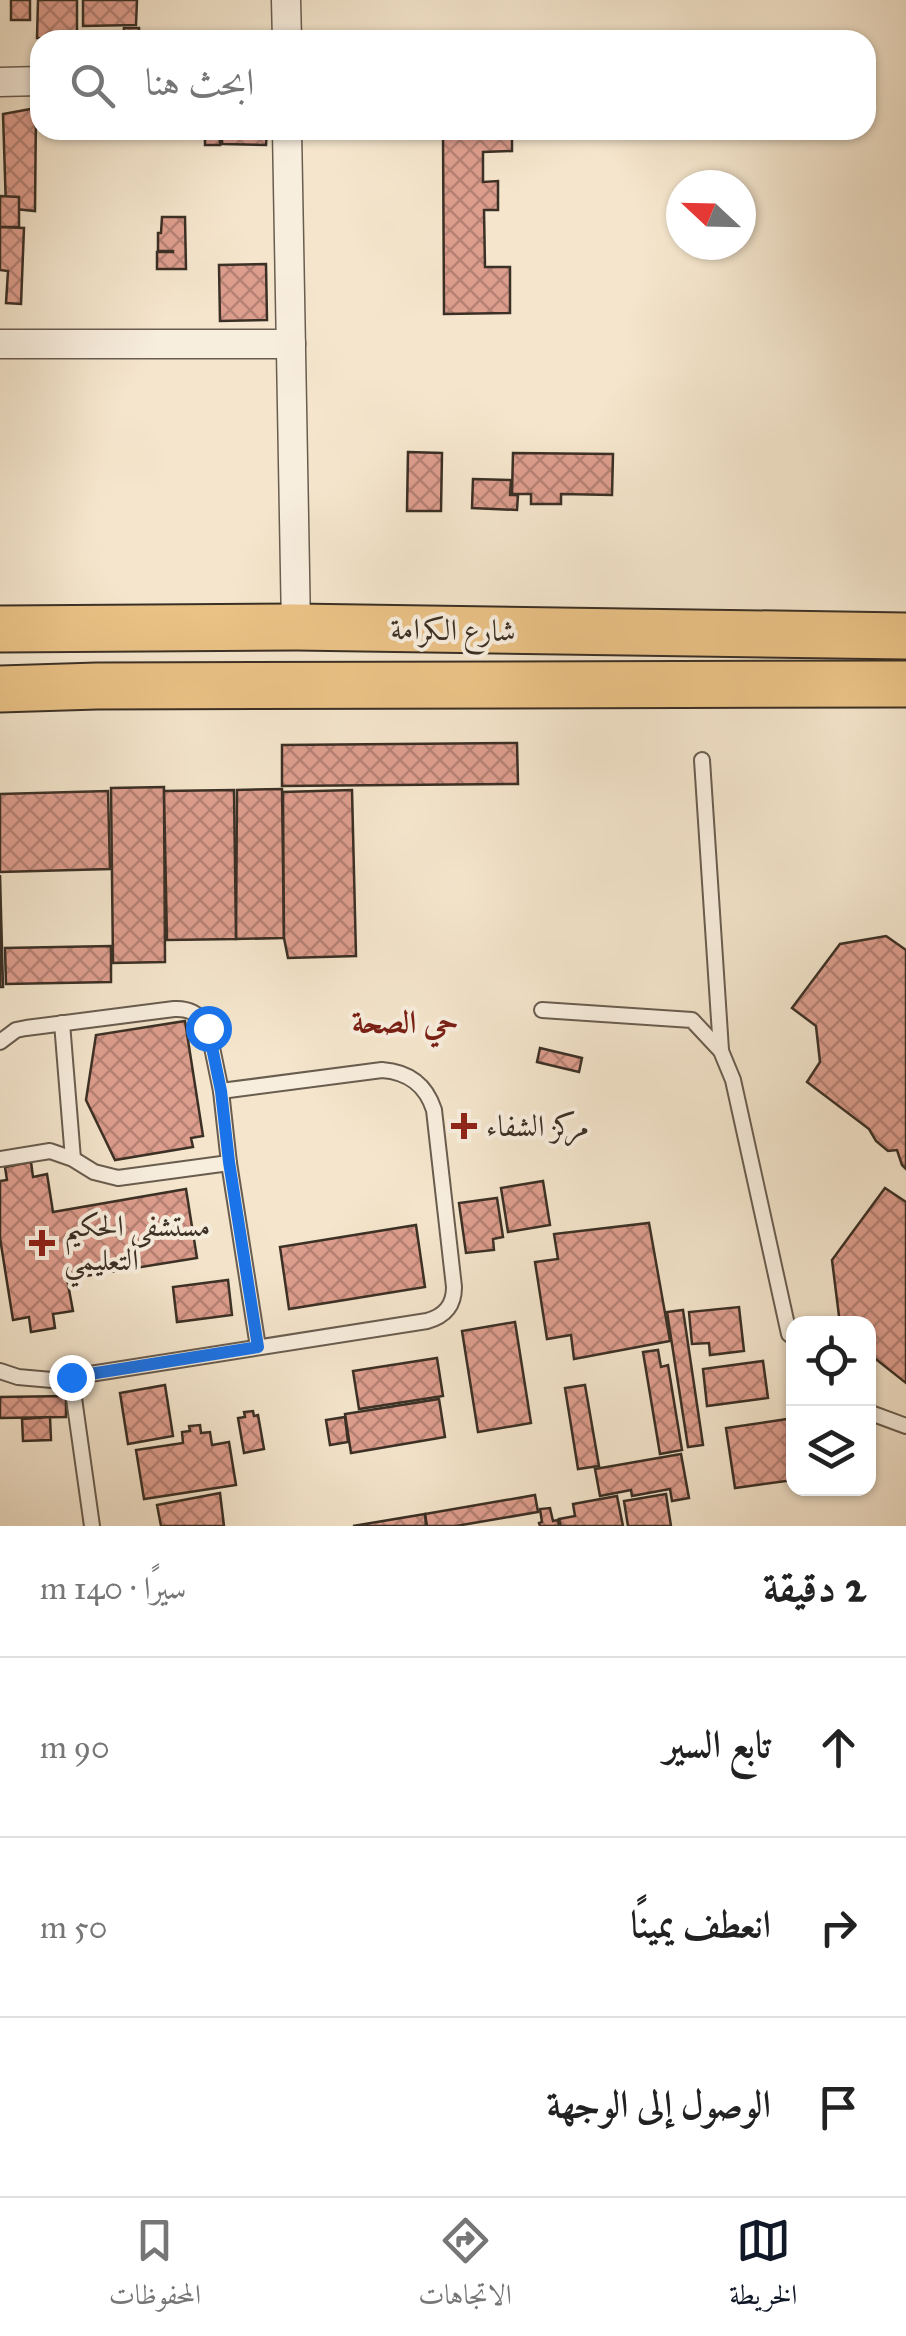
<!DOCTYPE html>
<html lang="ar">
<head>
<meta charset="utf-8">
<style>
  :root { --surface:#fff; --page:#f2f2f2; --text:#222; --muted:#767676; --line:#e0e0e0; --accent:#111827 }
  body { margin:0; font-family:"IM FELL Great Primer",Amiri,serif; background:var(--page); color:var(--text); direction:rtl }
  .controls { position:absolute; right:30px; bottom:30px; display:grid; overflow:hidden; border-radius:20px; box-shadow:0 2px 8px #0004 }
  .controls button { width:90px; height:90px; display:grid; place-items:center; padding:0; border:0; border-bottom:2px solid var(--line); background:var(--surface); color:var(--text); font:50px sans-serif }
  .compass { position:absolute; left:666px; top:170px; width:90px; height:90px; border-radius:50%; background:var(--surface); box-shadow:0 2px 8px #0004; rotate:292deg }
  .stop { position:absolute; width:30px; height:30px; margin:-22px; border:8px solid #1a73e8; border-radius:50%; background:#fff }
  .stop.end { background:#1a73e8; border-color:#fff; box-shadow:0 2px 10px #0008 }
  .list { margin:0; padding:0; list-style:none }
  h2 { display:flex; justify-content:space-between; align-items:center; height:130px; margin:0; padding:0 40px; font-size:42px }
  h2 small { font-size:32px; font-weight:400; color:var(--muted) }
  .list li { display:grid; grid-template-columns:65px 1fr auto; gap:30px; align-items:center; box-sizing:border-box; height:180px; padding:0 40px; border-top:2px solid var(--line) }
  .list b { display:block; font-size:38px; white-space:nowrap }
  .list em { font-size:32px; font-style:normal; color:var(--muted) }
  .icon { flex:none; width:55px; height:55px; fill:none; stroke:currentColor; stroke-width:2; stroke-linecap:round; stroke-linejoin:round }
  .map { position:relative; flex:none; width:906px; height:1526px; overflow:hidden; direction:ltr }
  .search { position:absolute; background:var(--surface); box-shadow:0 2px 8px #0004; left:30px; right:30px; top:30px; height:110px; display:flex; align-items:center; gap:25px; box-sizing:border-box; padding:0 35px; border-radius:30px; color:var(--muted); font-size:38px }
  .sheet { height:670px; background:var(--surface) }
  nav { display:flex; justify-content:space-around; align-items:center; box-sizing:border-box; height:140px; border-top:2px solid var(--line); background:var(--surface); font-size:28px; color:var(--muted) }
  nav a { display:grid; justify-items:center; gap:5px }
  nav .on { color:var(--accent) }
  .map>svg:first-child { display:block }
</style>
</head>
<body>
<div class="map">
<svg width="906" height="1526" viewBox="0 0 906 1526">
  <defs>
    <pattern id="building-cross-hatch" width="8" height="8" patternUnits="userSpaceOnUse" patternTransform="scale(2.5)"><rect width="8" height="8" fill="#de9e8e"/><path d="M0 0l8 8M0 8l8-8" fill="none" stroke="#b58174"/></pattern>
  </defs>
  <rect width="100%" height="100%" fill="#f4e5cc"/>
  <filter id="stains"><feTurbulence type="fractalNoise" baseFrequency=".002" numOctaves="4"/><feColorMatrix values="0 0 0 0 .2 0 0 0 0 .09 0 0 0 0 .02 0 0 0 .5 -.17"/></filter>
  <radialGradient id="worn" r=".72"><stop offset=".6" stop-color="#630" stop-opacity="0"/><stop offset="1" stop-color="#630" stop-opacity=".3"/></radialGradient>
  <g fill="url(#building-cross-hatch)" stroke="#3b3025" stroke-width="2.5">
    <rect x="11" y="0" width="19" height="20"/>
    <polygon points="38,0 77,0 77,39 37,38"/>
    <polygon points="83,0 137,0 136,25 83,26"/>
    <polygon points="124,28 139,28 139,40 113,40 113,36 123,36"/>
    <polygon points="36,108 35,211 6,208 3,114"/>
    <polygon points="214,130 220,130 220,145 205,145 205,134 214,135"/>
    <polygon points="222,130 267,130 266,145 222,144"/>
    <polygon points="512,132 512,151 483,152 483,182 498,181 498,210 484,210 485,267 510,267 510,313 444,314 443,133"/>
    <polygon points="0,196 19,197 19,227 0,227"/>
    <polygon points="162,217 185,217 186,269 157,269 157,252 173,252 173,251 158,251 158,233 161,233"/>
    <polygon points="0,227 24,228 21,304 6,303 8,271 0,270"/>
    <polygon points="266,264 267,320 220,321 219,265"/>
    <polygon points="408,452 442,453 441,511 407,511"/>
    <polygon points="513,453 613,454 612,495 561,494 561,504 531,504 531,494 512,494"/>
    <polygon points="473,479 511,480 510,495 518,495 517,510 472,508"/>
    <polygon points="517,743 518,784 282,786 282,745"/>
    <polygon points="164,787 165,962 113,963 111,788"/>
    <polygon points="282,789 284,938 236,939 237,790"/>
    <polygon points="234,790 236,939 167,940 164,791"/>
    <polygon points="352,790 356,956 288,958 284,938 283,792"/>
    <polygon points="108,791 110,869 0,872 0,794"/>
    <polygon points="0,875 3,987 0,987"/>
    <polygon points="886,936 906,950 906,1169 902,1165 897,1150 888,1151 876,1141 869,1129 807,1082 820,1062 816,1026 792,1008 840,944"/>
    <polygon points="111,946 111,982 6,984 5,948"/>
    <polygon points="185,1021 203,1136 191,1138 193,1147 115,1160 86,1100 96,1035"/>
    <polygon points="540,1048 582,1058 579,1072 537,1062"/>
    <polygon points="31,1162 33,1177 47,1174 53,1212 186,1189 197,1258 67,1279 73,1311 53,1314 55,1328 31,1332 29,1317 13,1320 0,1238 0,1181 7,1180 5,1167"/>
    <polygon points="543,1181 550,1225 508,1232 501,1188"/>
    <polygon points="885,1188 906,1202 906,1383 868,1353 868,1324 840,1324 832,1260"/>
    <polygon points="497,1198 503,1237 493,1239 494,1250 466,1253 459,1203"/>
    <polygon points="649,1223 670,1341 574,1359 571,1335 547,1339 535,1262 558,1259 554,1234"/>
    <polygon points="416,1225 425,1287 289,1309 280,1247"/>
    <polygon points="228,1280 232,1315 177,1322 173,1287"/>
    <polygon points="739,1307 744,1351 710,1355 709,1343 692,1344 689,1312"/>
    <polygon points="683,1310 703,1445 688,1447 667,1312"/>
    <polygon points="515,1322 531,1423 478,1432 462,1331"/>
    <polygon points="658,1350 661,1367 668,1365 682,1450 660,1454 643,1352"/>
    <polygon points="437,1358 443,1396 359,1409 353,1371"/>
    <polygon points="763,1361 768,1398 707,1406 703,1369"/>
    <polygon points="165,1385 173,1436 128,1444 120,1393"/>
    <polygon points="585,1385 599,1466 578,1469 565,1388"/>
    <polygon points="66,1396 66,1417 0,1418 0,1397"/>
    <polygon points="439,1399 445,1437 351,1453 345,1414"/>
    <polygon points="253,1411 254,1416 258,1415 264,1449 244,1453 238,1418 245,1417 244,1412"/>
    <polygon points="50,1417 51,1440 23,1441 22,1419"/>
    <polygon points="345,1417 348,1442 330,1445 326,1420"/>
    <polygon points="794,1418 794,1480 735,1488 726,1428"/>
    <polygon points="200,1425 201,1433 210,1432 212,1445 229,1442 236,1485 144,1499 136,1450 183,1443 182,1432 190,1431 189,1426"/>
    <polygon points="681,1454 689,1498 672,1501 670,1489 632,1496 631,1490 600,1496 595,1469"/>
    <polygon points="220,1493 224,1526 161,1526 157,1505"/>
    <polygon points="666,1494 671,1526 628,1526 624,1501"/>
    <polygon points="535,1495 538,1512 456,1526 427,1526 425,1514"/>
    <polygon points="617,1496 623,1526 561,1526 559,1519 575,1516 573,1504"/>
    <polygon points="550,1508 553,1521 558,1520 559,1526 540,1526 539,1523 542,1522 540,1509"/>
    <polygon points="425,1514 426,1526 353,1526"/>
  </g>
  <g fill="none" stroke-linecap="round" stroke-linejoin="round">
    <g stroke="#695d4f" stroke-width="18">
      <g id="lane">
        <polyline points="702,760 721,1050"/>
        <polyline points="542,1010 692,1020 721,1051 733,1080 789,1334 794,1338"/>
        <polyline points="62,1023 73,1159"/>
        <path d="M0 1042 16 1030 26 1028 174 1009C190 1008 200 1014 208 1028L221 1091 229 1163 258 1347"/>
        <polyline points="0,1159 50,1151 73,1159 94,1172 118,1178 229,1163"/>
        <path d="M0 1371 18 1377 52 1380 427 1321C445 1316 454 1305 454 1287L434 1110C426 1085 409 1072 382 1070L221 1091"/>
        <polyline points="71,1377 92,1526"/>
        <polyline points="868,1412 906,1426"/>
      </g>
    </g>
    <g stroke="#695d4f" stroke-width="31">
      <g id="street">
        <polyline points="286,0 287,40"/>
        <polyline points="0,82 40,81"/>
        <polyline points="287,130 296,627"/>
        <polyline points="0,344 291,344"/>
      </g>
    </g>
    <g stroke="#3b3025" stroke-width="49">
      <g id="primary">
        <polyline points="0,629 296,627 906,636"/>
        <polyline points="0,689 97,686 906,684"/>
      </g>
    </g>
    <use href="#lane" stroke="#f8eede" stroke-width="14"/>
    <use href="#street" stroke="#f8eede" stroke-width="28"/>
    <use href="#primary" stroke="#eac286" stroke-width="45"/>
  </g>
  <g fill="none" stroke-linecap="round" stroke-linejoin="round">
    <polyline stroke="#1a73e8" stroke-width="12" points="71,1377 258,1347 229,1162 221,1091 208,1028"/>
  </g>
  <g fill="#8f2418" stroke="#f8eede" stroke-width="4">
    <path d="M459 1111h10v10h10v10h-10v10h-10v-10h-10v-10h10z"/>
    <path d="M37 1228h10v10h10v10h-10v10h-10v-10h-10v-10h10z"/>
  </g>
  <g text-anchor="middle" stroke-width="8" stroke-linejoin="round" paint-order="stroke">
    <g font-size="30" fill="#3b3025" stroke="#f8eede">
      <text transform="translate(453 630) rotate(1)" y="10">شارع الكرامة</text>
    </g>
    <g font-size="30" fill="#3b3025" stroke="#f8eede" text-anchor="start">
      <text x="486" y="1136">مركز الشفاء</text>
      <text x="64" y="1236">مستشفى الحكيم<tspan x="64" dy="34">التعليمي</tspan></text>
    </g>
    <g font-size="32" font-weight="bold" fill="#7a1f14" stroke="#f8eede">
      <text x="405" y="1033">حي الصحة</text>
    </g>
  </g>
  <rect width="100%" height="100%" filter="url(#stains)"/>
  <rect width="100%" height="100%" fill="url(#worn)"/>
</svg>
<div class="controls">
<button><svg class="icon" aria-label="locate" viewBox="0 0 24 24"><circle cx="12" cy="12" r="6"/><path d="M12 2v4M12 18v4M2 12h4M18 12h4"/></svg></button>
<button><svg class="icon" aria-label="layers" viewBox="0 0 24 24"><path d="M12 4l9 5-9 5-9-5zM3 14l9 5 9-5"/></svg></button>
</div>
<svg class="compass" viewBox="-18 -18 36 36"><path d="M0-13l5 13h-10z" fill="#e53935"/><path d="M0 13l5-13h-10z" fill="#767676"/></svg>
<div class="stop" style="left:208px;top:1028px"></div>
<div class="stop end" style="left:71px;top:1377px"></div>
<div class="search"><svg class="icon" aria-label="search" viewBox="0 0 24 24"><circle cx="10" cy="10" r="6"/><path d="M15 15l6 6"/></svg>ابحث هنا</div>
</div>
<section class="sheet">
<h2>2 دقيقة<small>سيرًا · 140 m</small></h2>
<ul class="list">
<li><svg class="icon" aria-label="ahead" viewBox="0 0 24 24"><path d="M12 20V5M6 11l6-6 6 6"/></svg><div><b>تابع السير</b></div><em>90 m</em></li>
<li><svg class="icon" aria-label="right" viewBox="0 0 24 24"><path d="M7 20v-9h11M14 6l5 5-5 5"/></svg><div><b>انعطف يمينًا</b></div><em>50 m</em></li>
<li><svg class="icon" aria-label="arrive" viewBox="0 0 24 24"><path d="M6 21V4h12l-3 4 3 4H6"/></svg><div><b>الوصول إلى الوجهة</b></div></li>
</ul>
</section>
<nav>
<a class="on"><svg class="icon" aria-label="map" viewBox="0 0 24 24"><path d="M3 6l6-2 6 2 6-2v14l-6 2-6-2-6 2zM9 4v14M15 6v14"/></svg>الخريطة</a>
<a><svg class="icon" aria-label="directions" viewBox="0 0 24 24"><path d="M12 3l9 9-9 9-9-9zM9 14v-3h6M13 9l2 2-2 2"/></svg>الاتجاهات</a>
<a><svg class="icon" aria-label="saved" viewBox="0 0 24 24"><path d="M7 4h10v16l-5-4-5 4z"/></svg>المحفوظات</a>
</nav>
</body>
</html>
